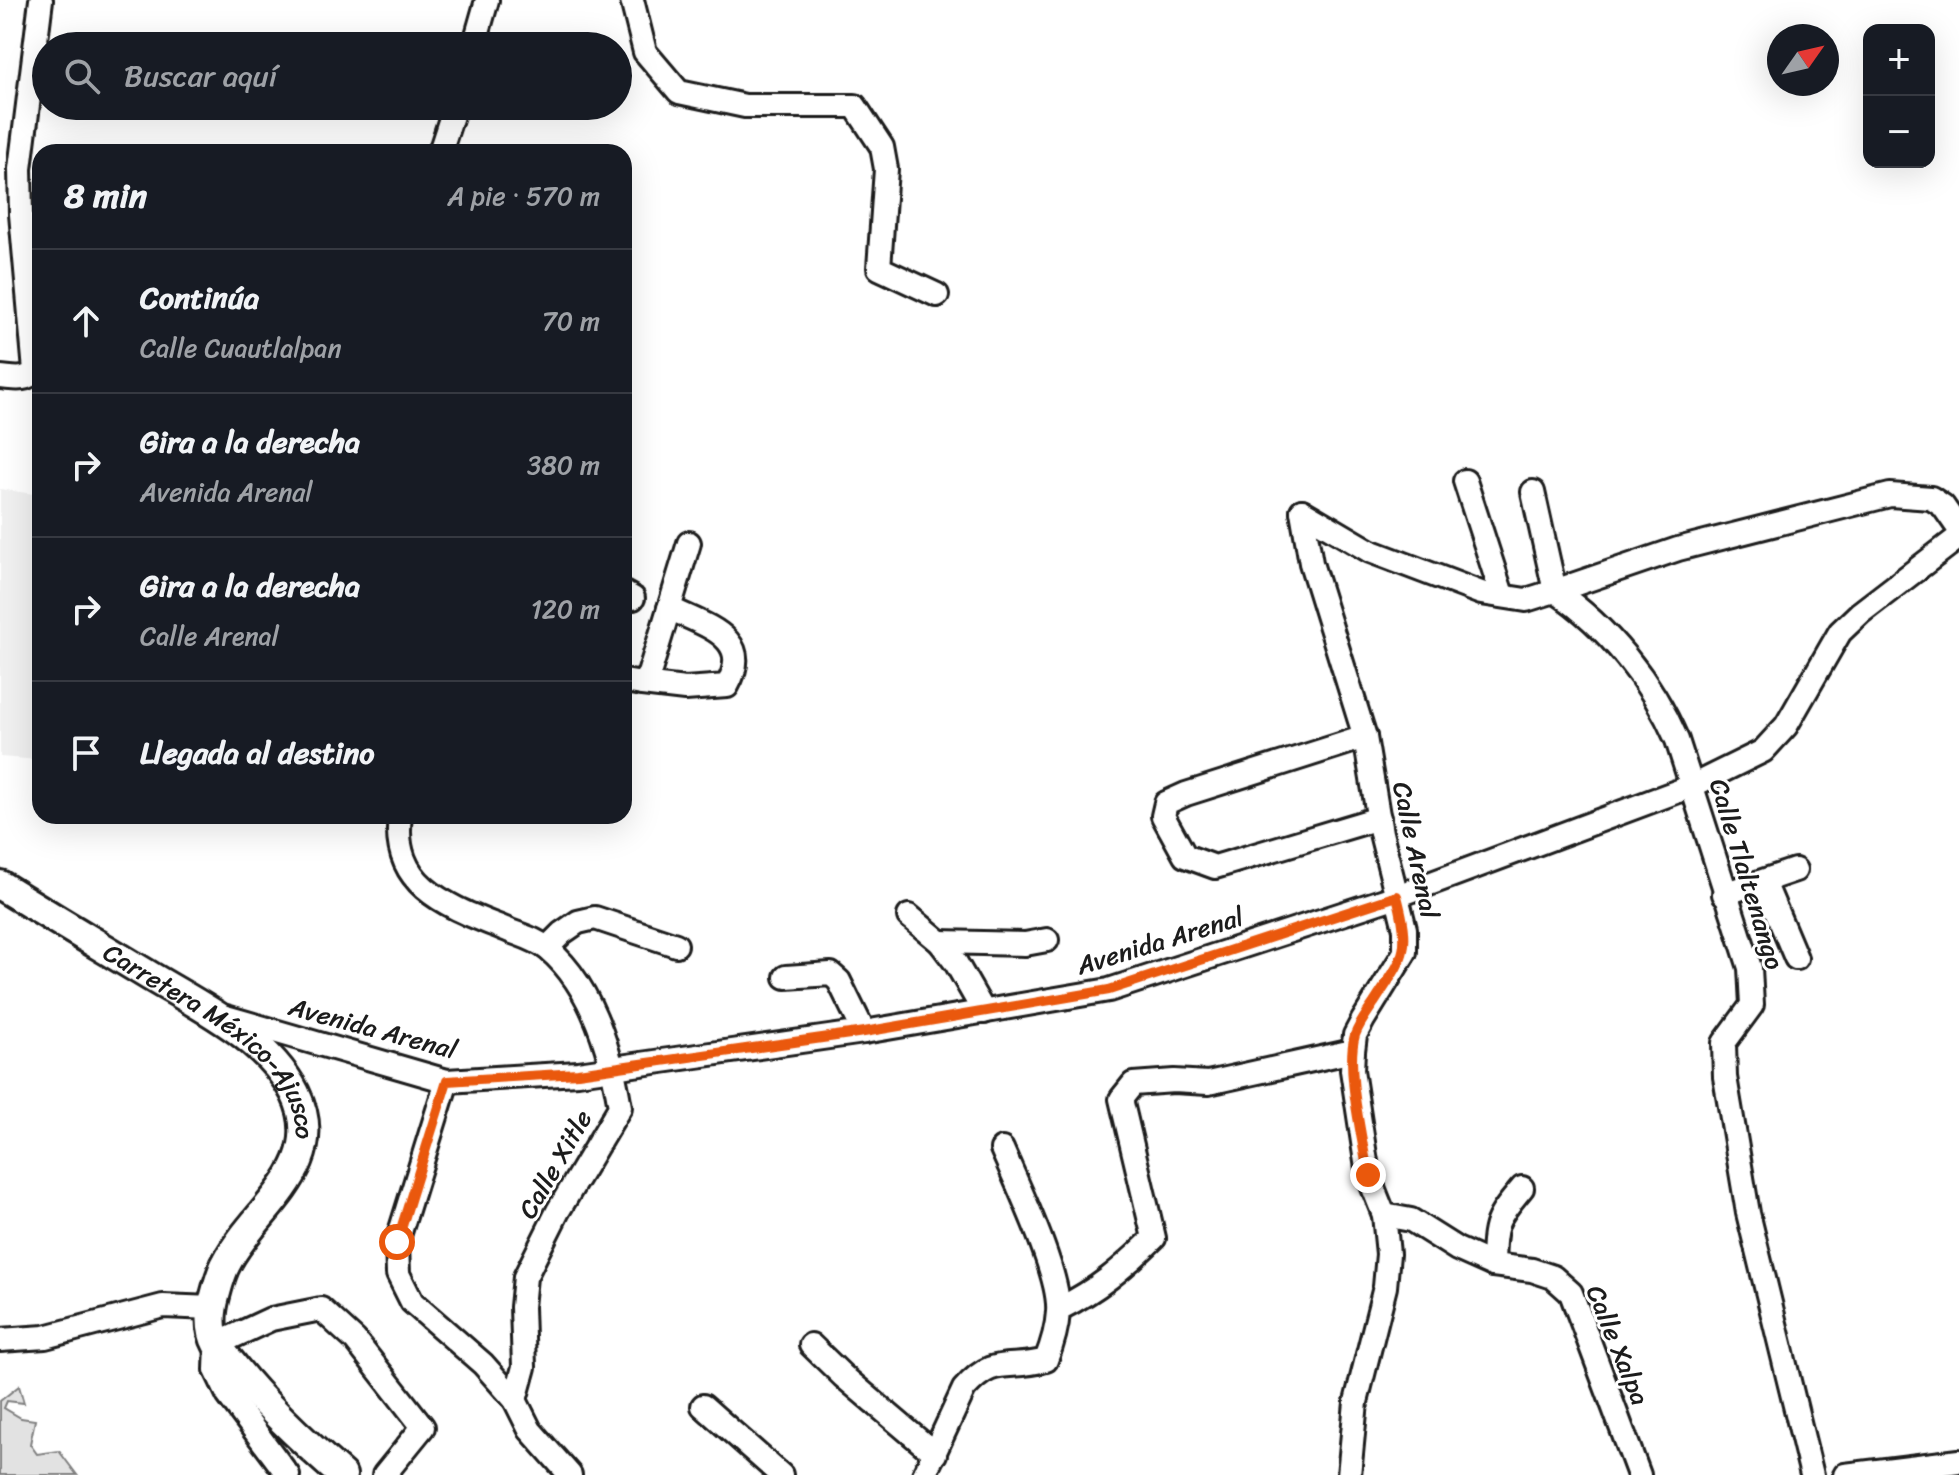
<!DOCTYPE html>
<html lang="es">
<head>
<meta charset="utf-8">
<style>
  :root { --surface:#171b24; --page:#242831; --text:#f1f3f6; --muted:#9ea1a6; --line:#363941 }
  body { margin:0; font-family:Sriracha,sans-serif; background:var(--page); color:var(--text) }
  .controls { position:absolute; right:24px; top:24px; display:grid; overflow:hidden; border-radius:16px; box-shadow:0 8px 32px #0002 }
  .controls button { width:72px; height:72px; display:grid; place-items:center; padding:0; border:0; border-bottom:2px solid var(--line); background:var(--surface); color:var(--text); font:40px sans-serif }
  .compass { position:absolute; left:1767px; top:24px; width:72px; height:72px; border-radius:50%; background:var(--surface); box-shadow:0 8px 32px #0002; rotate:56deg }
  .stop { position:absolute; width:24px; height:24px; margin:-18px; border:6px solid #ea580c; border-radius:50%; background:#fff }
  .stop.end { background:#ea580c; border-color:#fff; box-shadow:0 2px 8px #0008 }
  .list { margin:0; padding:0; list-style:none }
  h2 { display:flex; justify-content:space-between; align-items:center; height:104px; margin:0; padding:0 32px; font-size:34px }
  h2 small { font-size:26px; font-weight:400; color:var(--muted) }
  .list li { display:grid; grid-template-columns:52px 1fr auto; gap:24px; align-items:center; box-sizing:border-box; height:144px; padding:0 32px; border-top:2px solid var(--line) }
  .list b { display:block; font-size:30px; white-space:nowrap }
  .list p { margin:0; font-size:26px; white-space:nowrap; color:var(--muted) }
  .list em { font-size:26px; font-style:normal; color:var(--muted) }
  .icon { flex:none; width:44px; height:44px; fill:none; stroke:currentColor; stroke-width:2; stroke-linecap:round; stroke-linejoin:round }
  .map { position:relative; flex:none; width:1959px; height:1475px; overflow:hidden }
  .search { position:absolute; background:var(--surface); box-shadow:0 8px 32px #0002; left:32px; top:32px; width:600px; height:88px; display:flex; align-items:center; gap:20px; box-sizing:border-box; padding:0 28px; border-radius:44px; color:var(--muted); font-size:30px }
  .panel { position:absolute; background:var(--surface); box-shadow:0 8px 32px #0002; left:32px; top:144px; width:600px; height:680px; border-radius:24px }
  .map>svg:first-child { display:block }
</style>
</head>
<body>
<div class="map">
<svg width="1959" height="1475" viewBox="0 0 1959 1475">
  <rect width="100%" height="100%" fill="#fff"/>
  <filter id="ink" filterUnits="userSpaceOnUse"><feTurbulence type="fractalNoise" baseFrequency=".0125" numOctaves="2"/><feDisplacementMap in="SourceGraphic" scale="16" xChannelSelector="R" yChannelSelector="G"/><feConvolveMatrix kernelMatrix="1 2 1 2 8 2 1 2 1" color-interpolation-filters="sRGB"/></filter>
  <g filter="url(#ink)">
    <polygon fill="#f0f0f0" points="0,489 40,495 40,760 0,757"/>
    <polygon fill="#e2e2e2" stroke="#7f7f7f" stroke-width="2" points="19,1386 24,1403 7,1401 4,1408 21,1418 35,1420 30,1444 37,1454 59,1451 77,1475 0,1475 0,1401"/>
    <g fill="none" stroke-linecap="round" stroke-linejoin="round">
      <g stroke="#1c1c1c" stroke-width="28">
        <g id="minor">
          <polyline points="632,0 645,52 679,92 745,106 855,106 882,147 886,169 879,268 937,295"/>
          <polyline points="474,46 487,0"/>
          <polyline points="440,152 455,106"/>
          <path d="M0 377C14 378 25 382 35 371L21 214 20 169 41 0"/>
          <polyline points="1465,481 1502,595"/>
          <polyline points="1533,492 1555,591 1678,549 1890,495 1931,498 1943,506 1959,529"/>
          <path d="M1302 511 1370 551 1481 593 1526 600 1555 591C1608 627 1652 682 1677 740L1750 968 1752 1005 1724 1043 1725 1077 1748 1213 1812 1475"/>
          <polyline points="1302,511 1311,563 1365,737 1381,833 1405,929 1405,952 1363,1020 1355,1035 1353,1051 1352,1070 1368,1175 1384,1215 1388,1254 1385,1287 1356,1402 1349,1475"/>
          <polyline points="624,593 633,598"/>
          <polyline points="624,681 642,684 649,674 689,543"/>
          <path d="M642 684 685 689 727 686C755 637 705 626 669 608"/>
          <polyline points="1365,737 1186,794 1166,803 1163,816 1185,856 1215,867 1379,818"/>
          <path d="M400 816C390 890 454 908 510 931 523 936 537 940 548 949 592 986 611 1053 620 1107L558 1211 525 1277 522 1307 524 1367 515 1400"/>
          <polyline points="1764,882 1796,958"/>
          <polyline points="1724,894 1795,870"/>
          <polyline points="909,916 940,942 956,963 984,1012"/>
          <polyline points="940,942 1025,944 1047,940"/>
          <polyline points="547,948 562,933 578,922 595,918 676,945"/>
          <polyline points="786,977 831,974 839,981 864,1032"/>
          <polyline points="226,1017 447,1081 578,1073 864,1032 1109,990 1397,896 1692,786 1763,751 1786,726 1840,632 1860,613 1959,537"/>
          <polyline points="447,1081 397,1242 398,1274 412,1302 483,1364 515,1400 530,1430 570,1475"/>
          <polyline points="1384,1215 1411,1220 1457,1249 1493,1265 1532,1270 1553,1277 1571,1293 1639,1475"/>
          <path d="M1493 1265C1494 1223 1495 1220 1522 1188"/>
          <path d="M1059 1309C1099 1289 1122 1269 1154 1238L1121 1099 1133 1084 1174 1081 1208 1083 1353 1051"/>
          <polyline points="0,1340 45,1337 163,1306 212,1308"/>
          <polyline points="811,1345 843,1376 935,1454"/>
          <polyline points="703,1406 781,1475"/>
          <polyline points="288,1475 228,1395 216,1370 217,1344 271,1319 321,1309 355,1340 423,1427 384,1475"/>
          <path d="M924 1475 964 1389C995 1354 1007 1371 1046 1360 1052 1345 1057 1329 1058 1312 1061 1276 1018 1186 1002 1149"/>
          <polyline points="1845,1475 1959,1461"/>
        </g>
      </g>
      <g stroke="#1c1c1c" stroke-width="34">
        <g id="major">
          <path id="s1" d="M0 885C48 915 97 944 145 973 197 1005 266 1036 295 1093 331 1166 255 1208 227 1262 221 1272 218 1285 215 1296 211 1311 209 1329 217 1344 221 1352 229 1360 235 1368 266 1407 304 1442 342 1475"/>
        </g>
      </g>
      <use href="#minor" stroke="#fff" stroke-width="22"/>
      <use href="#major" stroke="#fff" stroke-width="28"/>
    </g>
  </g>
  <g fill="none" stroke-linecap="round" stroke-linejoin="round" filter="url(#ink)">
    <path stroke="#ea580c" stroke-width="10" d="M397 1242 447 1081 578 1073 864 1032 1109 990 1397 896C1412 953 1404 956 1374 1003 1367 1013 1359 1024 1355 1035 1345 1069 1363 1139 1368 1175"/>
  </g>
  <g text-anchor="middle" stroke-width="6" stroke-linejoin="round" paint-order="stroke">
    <g font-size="26" fill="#1c1c1c" stroke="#fff">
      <text transform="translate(1416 850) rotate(78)" y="9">Calle Arenal</text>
      <text transform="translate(1747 874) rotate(73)" y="9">Calle Tlaltenango</text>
      <text transform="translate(1160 941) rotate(-17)" y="9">Avenida Arenal</text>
      <text transform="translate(373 1028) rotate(15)" y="9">Avenida Arenal</text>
      <text dy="9" stroke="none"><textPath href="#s1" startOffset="268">Carretera México-Ajusco</textPath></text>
      <text transform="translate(555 1164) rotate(-60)" y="9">Calle Xitle</text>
      <text transform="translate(1618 1345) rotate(68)" y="9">Calle Xalpa</text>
    </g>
  </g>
</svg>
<div class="controls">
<button>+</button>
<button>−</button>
</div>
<svg class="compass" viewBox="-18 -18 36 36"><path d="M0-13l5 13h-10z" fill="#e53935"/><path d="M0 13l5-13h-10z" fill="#9ea1a6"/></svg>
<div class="stop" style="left:397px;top:1242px"></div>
<div class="stop end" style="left:1368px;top:1175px"></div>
<div class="search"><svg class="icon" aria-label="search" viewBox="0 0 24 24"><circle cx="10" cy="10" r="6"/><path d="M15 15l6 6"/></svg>Buscar aquí</div>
<section class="panel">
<h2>8 min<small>A pie · 570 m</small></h2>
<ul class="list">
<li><svg class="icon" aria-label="ahead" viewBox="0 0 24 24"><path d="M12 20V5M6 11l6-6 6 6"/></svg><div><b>Continúa</b><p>Calle Cuautlalpan</p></div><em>70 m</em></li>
<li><svg class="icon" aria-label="right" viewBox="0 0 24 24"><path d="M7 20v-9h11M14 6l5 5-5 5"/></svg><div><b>Gira a la derecha</b><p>Avenida Arenal</p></div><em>380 m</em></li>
<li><svg class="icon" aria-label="right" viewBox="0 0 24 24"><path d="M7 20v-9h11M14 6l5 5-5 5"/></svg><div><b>Gira a la derecha</b><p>Calle Arenal</p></div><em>120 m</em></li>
<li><svg class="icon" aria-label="arrive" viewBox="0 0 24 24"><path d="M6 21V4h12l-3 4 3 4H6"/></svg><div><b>Llegada al destino</b></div></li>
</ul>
</section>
</div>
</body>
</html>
